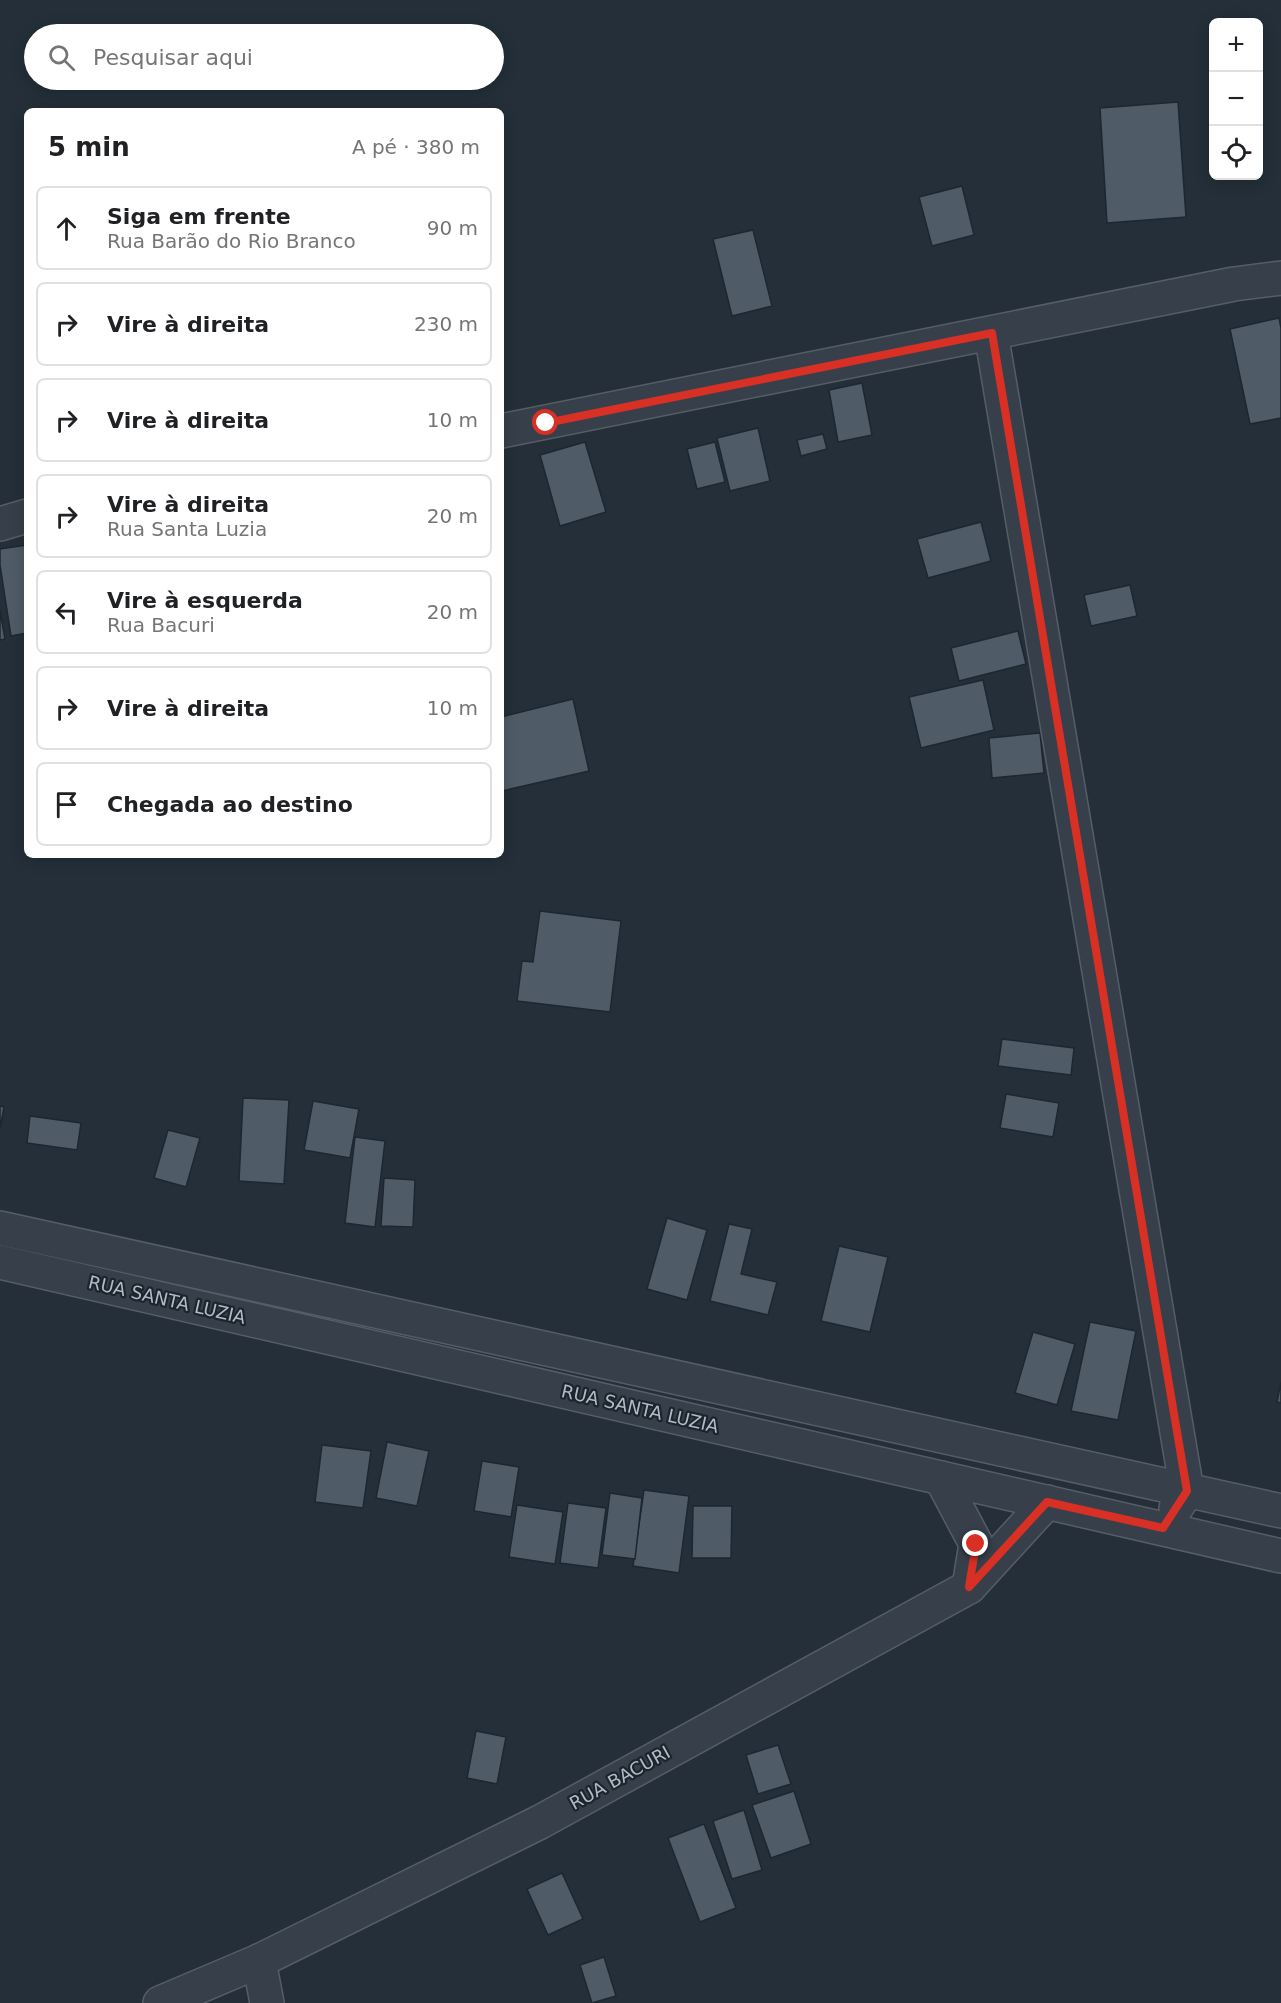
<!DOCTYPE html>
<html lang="pt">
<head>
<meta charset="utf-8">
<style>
  :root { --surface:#fff; --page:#f6f6f6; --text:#202124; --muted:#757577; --line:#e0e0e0 }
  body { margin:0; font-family:"DejaVu Sans",sans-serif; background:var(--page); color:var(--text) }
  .controls { position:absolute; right:18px; top:18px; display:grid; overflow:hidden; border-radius:9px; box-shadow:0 3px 15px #0003 }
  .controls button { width:54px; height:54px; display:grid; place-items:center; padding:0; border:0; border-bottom:2px solid var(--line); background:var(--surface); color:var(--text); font:30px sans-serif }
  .stop { position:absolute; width:18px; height:18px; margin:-14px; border:4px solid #d93025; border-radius:50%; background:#fff }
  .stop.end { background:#d93025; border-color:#fff; box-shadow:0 2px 6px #0008 }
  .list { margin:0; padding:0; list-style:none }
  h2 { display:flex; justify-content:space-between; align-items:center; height:78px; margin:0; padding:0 24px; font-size:26px }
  h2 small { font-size:20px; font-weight:400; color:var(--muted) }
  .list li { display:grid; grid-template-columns:39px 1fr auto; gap:18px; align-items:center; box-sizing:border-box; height:84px; margin:0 12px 12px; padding:0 12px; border:2px solid var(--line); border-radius:9px }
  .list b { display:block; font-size:22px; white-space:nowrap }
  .list p { margin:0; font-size:20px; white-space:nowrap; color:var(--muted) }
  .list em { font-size:20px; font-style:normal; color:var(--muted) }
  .icon { flex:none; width:33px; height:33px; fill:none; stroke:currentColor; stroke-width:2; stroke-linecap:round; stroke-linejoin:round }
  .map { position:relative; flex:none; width:1281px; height:2003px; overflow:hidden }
  .search { position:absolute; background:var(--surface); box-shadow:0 3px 15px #0003; left:24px; top:24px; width:480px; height:66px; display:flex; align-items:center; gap:15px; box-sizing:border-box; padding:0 21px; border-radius:33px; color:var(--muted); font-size:22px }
  .panel { position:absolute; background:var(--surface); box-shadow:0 3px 15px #0003; left:24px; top:108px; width:480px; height:750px; border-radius:9px }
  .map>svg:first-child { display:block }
</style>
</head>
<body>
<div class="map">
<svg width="1281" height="2003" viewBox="0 0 1281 2003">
  <rect width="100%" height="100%" fill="#242f39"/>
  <g fill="#4f5b67" stroke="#1e2730" stroke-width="1.5">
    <polygon points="1178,102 1186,217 1107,223 1100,108"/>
    <polygon points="962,186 974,235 932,246 919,197"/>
    <polygon points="753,230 772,306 732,316 713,239"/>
    <polygon points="1279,318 1281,328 1281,418 1250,424 1230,329"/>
    <polygon points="862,383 872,435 838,442 829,390"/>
    <polygon points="758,428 770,481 730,491 717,438"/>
    <polygon points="823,434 827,449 801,456 797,440"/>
    <polygon points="585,442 606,512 560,526 540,455"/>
    <polygon points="715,442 725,482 697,489 687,449"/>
    <polygon points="981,522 991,561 928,578 917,539"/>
    <polygon points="27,545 27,633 11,636 0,565 0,549"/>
    <polygon points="1130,585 1137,616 1091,626 1084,595"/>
    <polygon points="0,611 5,639 0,640"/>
    <polygon points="1018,631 1026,664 959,681 951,648"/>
    <polygon points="983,680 994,730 921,748 909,697"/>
    <polygon points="573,699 589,771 502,791 501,717"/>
    <polygon points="1040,733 1044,773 992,778 989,738"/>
    <polygon points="540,911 621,921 610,1012 517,1001 522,961 533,962"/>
    <polygon points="1002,1039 1074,1048 1071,1075 998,1066"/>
    <polygon points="1006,1094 1059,1103 1053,1137 1000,1128"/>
    <polygon points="243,1098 289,1100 284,1184 239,1181"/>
    <polygon points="313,1101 359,1109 350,1158 304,1150"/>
    <polygon points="0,1106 4,1107 0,1129"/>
    <polygon points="30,1116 81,1123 77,1150 27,1143"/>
    <polygon points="168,1130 200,1138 186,1187 154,1178"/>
    <polygon points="355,1137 385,1141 375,1227 345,1223"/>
    <polygon points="384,1178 415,1180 413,1227 381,1226"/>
    <polygon points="667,1218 707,1230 687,1300 647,1289"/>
    <polygon points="729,1224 752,1229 741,1274 777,1282 768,1315 710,1301"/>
    <polygon points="839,1246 888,1257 870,1332 821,1321"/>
    <polygon points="1090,1322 1136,1331 1118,1420 1071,1411"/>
    <polygon points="1033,1332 1075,1344 1057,1405 1015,1393"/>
    <polygon points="1281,1382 1281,1403 1277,1402"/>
    <polygon points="387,1442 429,1451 417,1506 376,1498"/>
    <polygon points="322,1445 371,1451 363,1508 315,1502"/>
    <polygon points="482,1461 519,1467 511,1517 474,1511"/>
    <polygon points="644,1490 689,1496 679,1573 633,1566"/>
    <polygon points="610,1493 642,1498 635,1559 602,1555"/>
    <polygon points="568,1503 606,1508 598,1568 560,1563"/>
    <polygon points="517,1505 563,1512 555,1564 509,1557"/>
    <polygon points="693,1506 732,1506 731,1558 692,1558"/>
    <polygon points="476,1731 506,1737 497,1784 467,1778"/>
    <polygon points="778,1745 791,1784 758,1794 746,1755"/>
    <polygon points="794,1791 811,1844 771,1858 752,1805"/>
    <polygon points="744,1810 762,1870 732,1879 713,1821"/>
    <polygon points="704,1824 736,1908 700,1922 668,1838"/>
    <polygon points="562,1873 583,1919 548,1935 527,1889"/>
    <polygon points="604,1957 616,1996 592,2003 580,1965"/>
  </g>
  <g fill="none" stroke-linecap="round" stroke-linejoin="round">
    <g stroke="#555e67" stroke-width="36">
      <g id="minor">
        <polyline points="991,333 1187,1491 1176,1508"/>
        <polyline points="501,431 1234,284 1281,278"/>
        <polyline points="0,524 27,516"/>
        <polyline points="0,1228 1281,1511"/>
        <polyline points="0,1262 1281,1556"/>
        <polyline points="941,1478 976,1544 969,1587"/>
        <polyline points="259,1961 267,2003"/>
        <polyline points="160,2003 259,1961 540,1822 969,1587 1047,1502"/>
      </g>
    </g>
    <use href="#minor" stroke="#37404a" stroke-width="33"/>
  </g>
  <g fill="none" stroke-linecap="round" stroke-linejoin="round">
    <polyline stroke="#d93025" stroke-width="8" points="546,423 992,333 1187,1491 1163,1528 1047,1502 969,1587 976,1544"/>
  </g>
  <g text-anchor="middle" stroke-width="4.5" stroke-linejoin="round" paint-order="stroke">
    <g font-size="18" fill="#b2bbc5" stroke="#1c252e">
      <text transform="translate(167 1300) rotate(13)" y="6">RUA SANTA LUZIA</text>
      <text transform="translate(640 1409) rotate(13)" y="6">RUA SANTA LUZIA</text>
      <text transform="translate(620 1778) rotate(-29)" y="6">RUA BACURI</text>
    </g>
  </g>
</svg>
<div class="controls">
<button>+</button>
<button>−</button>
<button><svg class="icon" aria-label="locate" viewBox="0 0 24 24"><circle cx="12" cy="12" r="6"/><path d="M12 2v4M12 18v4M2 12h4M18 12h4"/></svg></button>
</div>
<div class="stop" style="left:546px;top:423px"></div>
<div class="stop end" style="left:976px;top:1544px"></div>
<div class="search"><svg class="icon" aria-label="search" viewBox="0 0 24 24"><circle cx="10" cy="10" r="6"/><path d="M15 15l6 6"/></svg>Pesquisar aqui</div>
<section class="panel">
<h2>5 min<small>A pé · 380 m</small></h2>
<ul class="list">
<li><svg class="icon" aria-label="ahead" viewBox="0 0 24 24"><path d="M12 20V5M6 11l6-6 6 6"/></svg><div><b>Siga em frente</b><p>Rua Barão do Rio Branco</p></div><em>90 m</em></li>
<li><svg class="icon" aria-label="right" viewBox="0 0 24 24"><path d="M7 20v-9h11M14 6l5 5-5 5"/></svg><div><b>Vire à direita</b></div><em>230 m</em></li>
<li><svg class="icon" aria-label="right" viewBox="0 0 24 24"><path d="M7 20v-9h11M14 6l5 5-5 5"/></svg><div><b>Vire à direita</b></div><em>10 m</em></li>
<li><svg class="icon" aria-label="right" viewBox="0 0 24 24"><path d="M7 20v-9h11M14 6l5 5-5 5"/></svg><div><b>Vire à direita</b><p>Rua Santa Luzia</p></div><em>20 m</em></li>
<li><svg class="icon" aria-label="left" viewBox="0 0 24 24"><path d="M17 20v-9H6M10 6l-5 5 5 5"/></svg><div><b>Vire à esquerda</b><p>Rua Bacuri</p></div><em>20 m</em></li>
<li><svg class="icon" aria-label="right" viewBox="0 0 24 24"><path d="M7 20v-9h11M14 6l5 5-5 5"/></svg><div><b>Vire à direita</b></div><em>10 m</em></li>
<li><svg class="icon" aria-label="arrive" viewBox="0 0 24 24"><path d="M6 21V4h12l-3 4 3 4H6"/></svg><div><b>Chegada ao destino</b></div></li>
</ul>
</section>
</div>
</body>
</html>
